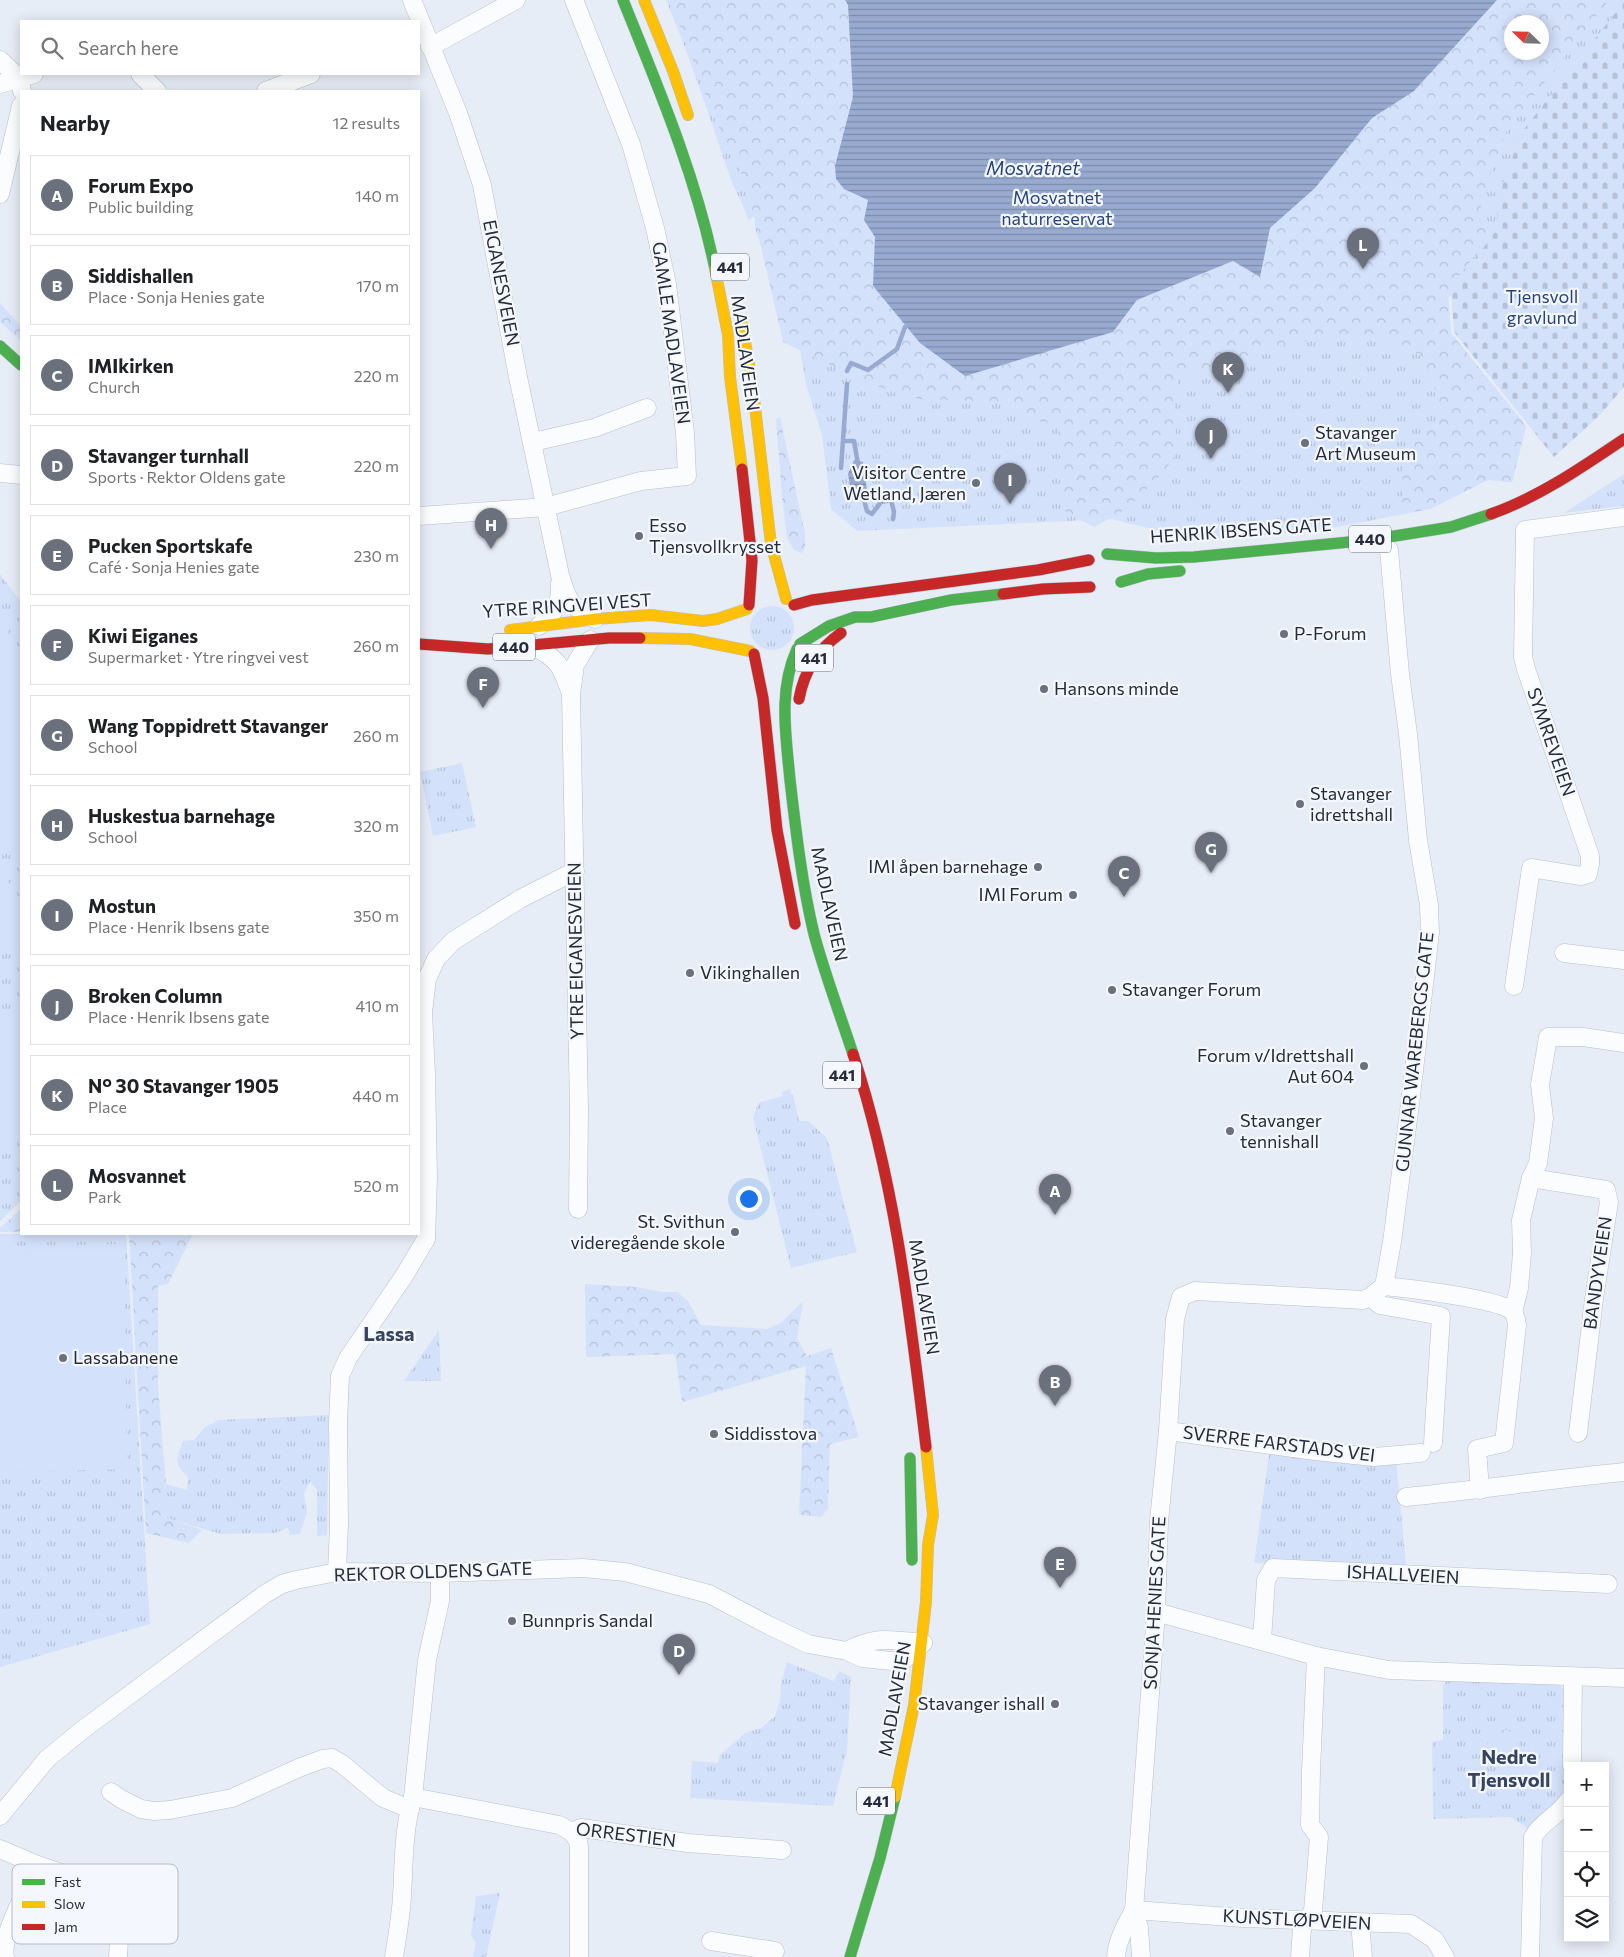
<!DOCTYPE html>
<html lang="en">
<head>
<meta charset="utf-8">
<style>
  :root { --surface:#fff; --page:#f2f2f2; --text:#202124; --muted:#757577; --line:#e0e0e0; --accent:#6a707c }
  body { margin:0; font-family:Commissioner,sans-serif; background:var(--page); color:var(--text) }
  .controls { position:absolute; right:15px; bottom:15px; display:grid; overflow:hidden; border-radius:0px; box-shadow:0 2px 12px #0003 }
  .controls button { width:45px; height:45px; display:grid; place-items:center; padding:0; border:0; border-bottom:1px solid var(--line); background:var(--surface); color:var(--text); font:25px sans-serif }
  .compass { position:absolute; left:1504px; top:15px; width:45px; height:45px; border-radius:50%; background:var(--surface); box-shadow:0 2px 12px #0003; rotate:293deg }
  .you { position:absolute; left:748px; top:1198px; width:18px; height:18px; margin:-12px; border:4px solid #fff; border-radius:50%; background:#1a73e8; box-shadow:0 0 0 8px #1a73e833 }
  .badge { display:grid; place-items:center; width:32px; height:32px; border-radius:50%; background:var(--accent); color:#fff; font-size:16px; font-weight:700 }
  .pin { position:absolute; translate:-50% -41px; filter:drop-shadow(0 1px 2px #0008) }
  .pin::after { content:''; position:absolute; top:26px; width:18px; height:15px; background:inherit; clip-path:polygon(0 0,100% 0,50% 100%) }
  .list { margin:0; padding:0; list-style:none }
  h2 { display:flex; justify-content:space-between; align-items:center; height:65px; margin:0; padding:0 20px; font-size:21px }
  h2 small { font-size:16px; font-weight:400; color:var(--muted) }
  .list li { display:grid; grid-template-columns:32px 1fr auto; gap:15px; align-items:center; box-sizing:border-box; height:80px; margin:0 10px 10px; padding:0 10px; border:1px solid var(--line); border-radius:0px }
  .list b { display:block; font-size:19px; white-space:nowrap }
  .list p { margin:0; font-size:16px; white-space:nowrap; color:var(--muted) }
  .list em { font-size:16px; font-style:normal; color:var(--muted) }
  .icon { flex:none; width:28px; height:28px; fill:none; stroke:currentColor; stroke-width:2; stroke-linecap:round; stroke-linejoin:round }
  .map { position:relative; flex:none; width:1624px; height:1957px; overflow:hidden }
  .search { position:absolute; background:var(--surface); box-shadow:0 2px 12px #0003; left:20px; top:20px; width:400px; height:55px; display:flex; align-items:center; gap:12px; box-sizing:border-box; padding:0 18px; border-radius:0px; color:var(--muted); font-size:19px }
  .panel { position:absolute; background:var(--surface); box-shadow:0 2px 12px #0003; left:20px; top:90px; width:400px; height:1145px; border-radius:0px }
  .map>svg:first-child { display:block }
</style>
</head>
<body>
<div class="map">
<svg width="1624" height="1957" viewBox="0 0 1624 1957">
  <defs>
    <pattern id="grass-tufts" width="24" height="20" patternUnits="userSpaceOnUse" patternTransform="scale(1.25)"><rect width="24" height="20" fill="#d4e1fa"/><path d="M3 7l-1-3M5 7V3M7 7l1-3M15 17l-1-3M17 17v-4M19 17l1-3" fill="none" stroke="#b6c1d7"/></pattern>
    <pattern id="forest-crowns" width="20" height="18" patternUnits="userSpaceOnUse" patternTransform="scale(1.25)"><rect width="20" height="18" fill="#d4e1fa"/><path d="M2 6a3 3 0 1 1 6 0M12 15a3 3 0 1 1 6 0" fill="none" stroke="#b6c1d7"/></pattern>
    <pattern id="cemetery-stones" width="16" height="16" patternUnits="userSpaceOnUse" patternTransform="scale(1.25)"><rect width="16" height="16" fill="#d4e1fa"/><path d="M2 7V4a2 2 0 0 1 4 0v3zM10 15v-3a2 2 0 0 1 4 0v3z" fill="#b6c1d7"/></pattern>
    <pattern id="water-rules" width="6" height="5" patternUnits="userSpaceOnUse" patternTransform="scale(1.25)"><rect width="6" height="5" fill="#98aad0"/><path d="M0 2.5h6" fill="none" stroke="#7c8baa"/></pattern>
  </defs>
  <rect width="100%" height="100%" fill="#e7edf7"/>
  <g fill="url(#grass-tufts)" fill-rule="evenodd">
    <path d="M666 0H1624V71L1448 299 1451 333 1526 426 1512 482 1488 480 1430 509 1326 529 1201 541 1111 519 857 531 831 509 822 435 806 384 793 312 764 254 755 228V216L748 220C743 201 734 191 729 174 709 116 690 57 666 0ZM1512 22H1542V52H1512Z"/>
    <polygon points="1624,474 1624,506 1564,513"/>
    <polygon points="0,574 21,602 21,1201 0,1221"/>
    <circle cx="772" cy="628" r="22"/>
    <polygon points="462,763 476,827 433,836 420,772"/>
    <polygon points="790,1089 791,1094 793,1094 799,1121 808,1121 827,1138 857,1252 791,1268 753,1118 758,1103 783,1096 782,1092"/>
    <polygon points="0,1234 126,1234 150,1624 0,1667"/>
    <polygon points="439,1330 441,1381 404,1381"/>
    <path d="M329 1415 327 1535 317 1536V1490L310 1481 304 1494 307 1512 300 1534 290 1535 288 1528 275 1533 221 1534 163 1517 162 1501 166 1484 187 1490 188 1477C173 1463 177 1459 183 1441L194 1440 205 1427 219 1420Z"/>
    <polygon points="1270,1448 1396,1460 1407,1574 1254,1563"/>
    <polygon points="787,1662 834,1681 839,1671 851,1677 847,1750 833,1806 690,1798 692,1761 718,1763 719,1756 745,1733 761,1728 775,1716 780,1701 781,1683"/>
    <polygon points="1448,1679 1555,1682 1565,1690 1569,1703 1567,1776 1564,1795 1529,1829 1510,1817 1433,1819 1432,1742 1443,1740 1443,1686"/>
    <polygon points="500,1893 486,1957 473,1957 476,1943 471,1935 476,1896"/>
  </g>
  <g fill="url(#forest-crowns)" fill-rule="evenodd">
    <path d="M668 0H845L848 5 853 97 835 166 844 189 868 200 864 220 875 237 873 286 1071 344 1113 332 1137 300 1233 261 1260 276 1270 228 1315 188 1372 118 1414 91 1497 0H1609L1506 132 1480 202 1490 236 1448 290 1451 333 1526 426 1512 482 1488 480 1430 509 1402 514 1403 452 1438 419 1434 383 1421 355 1382 340 1351 334 1287 344 1178 377 1174 403 1177 452 1164 472 1129 507 1094 527 1065 511 1060 464 1058 424 1016 418 1010 402 919 399 872 385 783 342 747 186 712 113 683 33ZM1512 22H1542V52H1512Z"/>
    <polygon points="0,303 18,323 21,323 21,341 0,322"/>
    <polygon points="780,417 805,534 805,547 802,553 794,550 787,538 782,497 776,419"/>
    <polygon points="21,1209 21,1232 0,1232 0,1228"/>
    <polygon points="129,1234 193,1234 168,1284 158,1286 158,1386 166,1484 163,1499 163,1517 202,1530 189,1543 146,1533"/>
    <polygon points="585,1284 636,1287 662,1292 677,1292 688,1301 701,1325 767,1329 781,1323 803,1301 797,1338 807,1356 831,1348 859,1437 830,1444 828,1509 821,1517 799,1515 806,1366 682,1402 675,1354 586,1357"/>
  </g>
  <polygon fill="url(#cemetery-stones)" points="1624,2 1624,387 1599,416 1554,457 1454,332 1451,291 1498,228 1496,202 1521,133"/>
  <g fill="#d4e1fa">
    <polygon points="0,611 21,666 21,846 0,854"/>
    <polygon points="5,874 21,914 21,945 0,953 0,876"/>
    <polygon points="21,1012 21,1139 0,1148 0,1021"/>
    <polygon points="124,1244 127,1469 0,1472 0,1246"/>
    <polygon points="1508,1729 1541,1776 1518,1792 1485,1745"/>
  </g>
  <g fill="url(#water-rules)">
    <polygon points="845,0 1497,0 1414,91 1372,118 1315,188 1270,228 1260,277 1233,261 1137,300 1113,332 965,376 920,343 873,286 875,237 864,220 868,200 844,189 836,179 835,166 853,97 848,5"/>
    <polygon points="854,460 863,462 867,490 859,496 851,491 848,474"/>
  </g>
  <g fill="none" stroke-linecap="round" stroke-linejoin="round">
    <g stroke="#98aad0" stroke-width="4.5">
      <polyline points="847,371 851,363 868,370 897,349 905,327"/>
      <polyline points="844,441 854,441 858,464"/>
      <polyline points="841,468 847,384"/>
      <polyline points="861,489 867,511 872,514 881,502 891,500 894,512 893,519"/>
    </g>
    <g stroke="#b9bec9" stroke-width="19">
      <g id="street">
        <path d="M412 0 458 113 482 185 518 377 560 575C568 602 570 606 595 619"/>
        <polyline points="430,47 516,0"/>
        <polyline points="0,60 20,79 22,91"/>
        <polyline points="140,74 157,91"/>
        <polyline points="0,84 34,74"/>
        <polyline points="266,91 311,74"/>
        <polyline points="0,194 21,106"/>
        <polyline points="533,442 594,428 647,408"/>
        <polyline points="0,473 21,475"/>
        <polyline points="419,516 546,507 641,481 687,476 685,433 667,284 655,228 631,144 574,0"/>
        <path d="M539 626C555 611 561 605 560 583"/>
        <path d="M533 646C558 659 561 665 570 691"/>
        <polyline points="1564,953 1624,960"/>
        <polyline points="1514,986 1531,868 1581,876 1588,874 1590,864 1590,856 1526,669 1523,657 1525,530 1624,517"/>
        <polyline points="1531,1178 1606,1190 1609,1202 1594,1299 1578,1433"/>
        <polyline points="578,1209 579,1109 571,694 575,665 590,640"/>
        <path d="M1384 1286C1405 1288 1500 1299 1512 1311 1516 1315 1516 1320 1517 1325L1504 1443 1477 1449 1480 1490"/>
        <polyline points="1370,1297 1380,1305 1441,1316 1433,1443"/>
        <polyline points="1513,1312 1519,1288 1522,1253 1521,1220 1531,1178 1538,1163 1544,1118 1540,1085 1548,1037 1583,1037 1624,1043"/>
        <polyline points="1168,1431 1315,1451 1374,1457 1421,1453"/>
        <path d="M1406 1497C1479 1490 1551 1479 1624 1472"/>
        <polyline points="337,1572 339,1524 338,1423 340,1376 348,1358 404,1276 426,1239 428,1178 426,1074 423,1012 427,979 436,959 453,941 520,899 575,871"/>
        <polyline points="1156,1612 1316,1656 1389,1670 1624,1678"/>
        <polyline points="1262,1641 1266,1580 1273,1568 1608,1584"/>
        <path d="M847 1651C877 1635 890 1640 923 1643"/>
        <polyline points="1572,1766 1573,1677"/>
        <polyline points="111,1792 121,1799 141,1809 154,1811 170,1810 232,1798 301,1767 323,1759 332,1758 342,1764 383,1798 410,1809"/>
        <polyline points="413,1797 559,1825 572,1832 581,1828 688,1843 782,1850"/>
        <polyline points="0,1816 47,1759 81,1731 265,1594 282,1584 296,1580 337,1572 440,1573 583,1568 625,1572 709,1594 770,1626 808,1644 847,1651 862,1658 901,1662 923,1643"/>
        <polyline points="572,1832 578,1841 579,1847 579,1957"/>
        <polyline points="0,1849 35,1864 87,1882 118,1898 121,1907 118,1957"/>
        <polyline points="1134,1910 1244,1918 1411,1924 1435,1940 1445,1957"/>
        <polyline points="1360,1923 1363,1957"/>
        <polyline points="711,1941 775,1951"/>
        <path d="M5 1957C0 1934 30 1889 35 1864"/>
        <path d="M394 1957C397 1937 401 1916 402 1896 404 1863 403 1830 413 1797L427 1660 440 1601V1573"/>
        <path d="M1116 1957C1117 1940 1126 1925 1134 1910"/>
        <polyline points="1141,1957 1139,1928 1134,1910 1156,1612 1159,1521 1168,1431 1175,1319 1181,1297 1195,1291 1363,1300 1370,1297 1384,1286 1392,1242 1411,1096 1430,933 1429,905 1418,840 1408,734 1400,674 1389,550"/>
        <polyline points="1300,1957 1302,1928 1313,1911 1319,1837 1310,1825 1311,1771 1316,1656"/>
        <path d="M1530 1957 1533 1837C1541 1822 1558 1816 1568 1801"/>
      </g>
    </g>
    <g stroke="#b9bec9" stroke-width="12">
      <g id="fast">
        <path d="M623 0C658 87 696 176 715 269"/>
        <polyline points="0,346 21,365"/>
        <polyline points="1107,554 1156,558 1194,557 1370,540 1451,527 1491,514"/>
        <polyline points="1121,582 1148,574 1180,571"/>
        <polyline points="800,644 829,626 855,617 871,617 951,600 1003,594"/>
        <path d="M797 649C778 691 786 735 790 780 796 832 802 884 814 934 825 975 840 1014 853 1054"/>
        <polyline points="910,1458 912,1560"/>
        <polyline points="850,1957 880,1858 895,1797"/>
      </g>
    </g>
    <g stroke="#b9bec9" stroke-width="12">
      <g id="slow">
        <polyline points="644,0 673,71 688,115"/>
        <polyline points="715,269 728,335 730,377 742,469"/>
        <polyline points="742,324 752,381 771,544 786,599"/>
        <polyline points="510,630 596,619 651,615 703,621 717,619 747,609"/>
        <polyline points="640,638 690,639 750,651"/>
        <polyline points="895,1797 914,1705 926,1602 928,1545 933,1515 926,1447"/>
      </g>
    </g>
    <g stroke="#b9bec9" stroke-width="12">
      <g id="jam">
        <polyline points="742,469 752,560 749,605"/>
        <path d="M1491 514C1539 497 1581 468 1624 439"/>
        <polyline points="1003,594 1043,589 1090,587"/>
        <polyline points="794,605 812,600 1038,570 1089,560"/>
        <polyline points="419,644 488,649 609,638 640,638"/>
        <polyline points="754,654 763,698 777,830 795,924"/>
        <path d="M799 699C804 671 817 650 841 633"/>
        <path d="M853 1054C895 1181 910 1315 926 1447"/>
      </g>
    </g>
    <use href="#street" stroke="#fbfcfe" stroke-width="18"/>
    <use href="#fast" stroke="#4caf50" stroke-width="11"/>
    <use href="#slow" stroke="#ffc107" stroke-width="11"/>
    <use href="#jam" stroke="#c62828" stroke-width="11"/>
  </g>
  <g fill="#6a707c" stroke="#f4f8fe" stroke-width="2">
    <circle cx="1305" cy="443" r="5"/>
    <circle cx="976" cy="483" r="5"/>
    <circle cx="639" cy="536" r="5"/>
    <circle cx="1284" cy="634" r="5"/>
    <circle cx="1044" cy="689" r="5"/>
    <circle cx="1300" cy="804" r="5"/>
    <circle cx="1038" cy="867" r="5"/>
    <circle cx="1073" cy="895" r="5"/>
    <circle cx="690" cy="973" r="5"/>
    <circle cx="1112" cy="990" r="5"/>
    <circle cx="1364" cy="1066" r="5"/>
    <circle cx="1230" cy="1131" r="5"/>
    <circle cx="735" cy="1232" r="5"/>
    <circle cx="63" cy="1358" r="5"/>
    <circle cx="714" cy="1434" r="5"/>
    <circle cx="512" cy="1621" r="5"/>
    <circle cx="1055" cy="1704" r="5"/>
  </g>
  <g text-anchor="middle" stroke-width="4.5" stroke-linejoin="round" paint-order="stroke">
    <g fill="#f4f8fe" stroke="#646974" stroke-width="1">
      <rect x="711" y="253.5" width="38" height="27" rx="4"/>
      <rect x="1349" y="525.5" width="42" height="27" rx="4"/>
      <rect x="493" y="633.5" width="42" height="27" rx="4"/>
      <rect x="795" y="644.5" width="38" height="27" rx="4"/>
      <rect x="823" y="1061.5" width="38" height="27" rx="4"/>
      <rect x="857" y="1787.5" width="38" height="27" rx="4"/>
    </g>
    <g font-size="16" font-weight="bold" fill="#262c39">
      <text x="730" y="273">441</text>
      <text x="1370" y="545">440</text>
      <text x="514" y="653">440</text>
      <text x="814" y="664">441</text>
      <text x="842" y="1081">441</text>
      <text x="876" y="1807">441</text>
    </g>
    <g font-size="18" fill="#274380" stroke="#f4f8fe">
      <text x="1057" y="204">Mosvatnet<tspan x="1057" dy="21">naturreservat</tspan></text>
      <text x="1542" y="303">Tjensvoll<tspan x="1542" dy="21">gravlund</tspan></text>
    </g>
    <g font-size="18" fill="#262c39" stroke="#f4f8fe">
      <text transform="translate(501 283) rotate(79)" y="6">EIGANESVEIEN</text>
      <text transform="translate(671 333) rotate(82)" y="6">GAMLE MADLAVEIEN</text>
      <text transform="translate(745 353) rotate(82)" y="6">MADLAVEIEN</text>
      <text transform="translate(1241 531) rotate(-4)" y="6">HENRIK IBSENS GATE</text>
      <text transform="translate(567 606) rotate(-4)" y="6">YTRE RINGVEI VEST</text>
      <text transform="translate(1551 742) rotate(71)" y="6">SYMREVEIEN</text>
      <text transform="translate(829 904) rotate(78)" y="6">MADLAVEIEN</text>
      <text transform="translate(576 951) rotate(-91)" y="6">YTRE EIGANESVEIEN</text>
      <text transform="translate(1415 1052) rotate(-84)" y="6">GUNNAR WAREBERGS GATE</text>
      <text transform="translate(1598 1273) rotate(-82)" y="6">BANDYVEIEN</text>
      <text transform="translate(924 1297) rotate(81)" y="6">MADLAVEIEN</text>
      <text transform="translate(1279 1444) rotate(7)" y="6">SVERRE FARSTADS VEI</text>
      <text transform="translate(433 1572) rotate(-2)" y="6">REKTOR OLDENS GATE</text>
      <text transform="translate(1403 1575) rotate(3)" y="6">ISHALLVEIEN</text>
      <text transform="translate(1155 1603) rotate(-87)" y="6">SONJA HENIES GATE</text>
      <text transform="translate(895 1699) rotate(-80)" y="6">MADLAVEIEN</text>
      <text transform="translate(626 1835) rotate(7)" y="6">ORRESTIEN</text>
      <text transform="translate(1297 1920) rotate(3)" y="6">KUNSTLØPVEIEN</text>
    </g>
    <g font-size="18" fill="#262c39" stroke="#f4f8fe" text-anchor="start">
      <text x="1315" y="439">Stavanger<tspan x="1315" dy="21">Art Museum</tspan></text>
      <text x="966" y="479" text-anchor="end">Visitor Centre<tspan x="966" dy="21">Wetland, Jæren</tspan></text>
      <text x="649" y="532">Esso<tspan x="649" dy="21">Tjensvollkrysset</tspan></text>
      <text x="1294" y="640">P-Forum</text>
      <text x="1054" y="695">Hansons minde</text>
      <text x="1310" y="800">Stavanger<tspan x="1310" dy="21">idrettshall</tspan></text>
      <text x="1028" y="873" text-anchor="end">IMI åpen barnehage</text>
      <text x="1063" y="901" text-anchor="end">IMI Forum</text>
      <text x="700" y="979">Vikinghallen</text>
      <text x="1122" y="996">Stavanger Forum</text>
      <text x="1354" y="1062" text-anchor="end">Forum v/Idrettshall<tspan x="1354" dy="21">Aut 604</tspan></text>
      <text x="1240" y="1127">Stavanger<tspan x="1240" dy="21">tennishall</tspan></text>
      <text x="725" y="1228" text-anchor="end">St. Svithun<tspan x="725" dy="21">videregående skole</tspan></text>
      <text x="73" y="1364">Lassabanene</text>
      <text x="724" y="1440">Siddisstova</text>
      <text x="522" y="1627">Bunnpris Sandal</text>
      <text x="1045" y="1710" text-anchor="end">Stavanger ishall</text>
    </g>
    <g font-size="19" font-style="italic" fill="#274280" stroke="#f4f8fe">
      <text x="1033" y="175">Mosvatnet</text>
    </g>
    <g font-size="20" font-weight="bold" fill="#37445f" stroke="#f4f8fe">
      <text x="389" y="1341">Lassa</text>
      <text x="1509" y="1764">Nedre<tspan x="1509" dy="23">Tjensvoll</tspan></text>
    </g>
  </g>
  <rect x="12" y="1864" width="166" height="80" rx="8" fill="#f4f8fe" stroke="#b6bbc3" stroke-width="1"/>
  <rect x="22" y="1879" width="23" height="6" fill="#4caf50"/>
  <rect x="22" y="1901" width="23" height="7" fill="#ffc107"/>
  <rect x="22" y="1924" width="23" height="6" fill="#c62828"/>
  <g font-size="14" fill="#262c39">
    <text x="54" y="1887">Fast</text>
    <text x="54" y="1909">Slow</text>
    <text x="54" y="1932">Jam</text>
  </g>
</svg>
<div class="controls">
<button>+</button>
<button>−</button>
<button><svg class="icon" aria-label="locate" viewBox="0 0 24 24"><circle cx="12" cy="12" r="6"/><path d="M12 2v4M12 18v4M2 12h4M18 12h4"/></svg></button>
<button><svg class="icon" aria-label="layers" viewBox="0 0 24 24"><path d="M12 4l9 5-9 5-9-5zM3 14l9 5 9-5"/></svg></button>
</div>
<svg class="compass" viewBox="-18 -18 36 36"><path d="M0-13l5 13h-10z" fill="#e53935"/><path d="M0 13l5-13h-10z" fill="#757577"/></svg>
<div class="you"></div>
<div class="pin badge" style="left:1055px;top:1215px">A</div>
<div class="pin badge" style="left:1055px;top:1406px">B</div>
<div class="pin badge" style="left:1124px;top:897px">C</div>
<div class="pin badge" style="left:679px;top:1675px">D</div>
<div class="pin badge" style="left:1060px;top:1588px">E</div>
<div class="pin badge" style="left:483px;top:708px">F</div>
<div class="pin badge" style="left:1211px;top:873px">G</div>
<div class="pin badge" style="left:491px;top:549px">H</div>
<div class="pin badge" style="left:1010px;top:504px">I</div>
<div class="pin badge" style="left:1211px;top:459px">J</div>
<div class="pin badge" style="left:1228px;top:393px">K</div>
<div class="pin badge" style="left:1363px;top:269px">L</div>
<div class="search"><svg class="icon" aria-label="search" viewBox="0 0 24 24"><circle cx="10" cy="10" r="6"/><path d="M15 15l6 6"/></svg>Search here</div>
<section class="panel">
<h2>Nearby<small>12 results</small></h2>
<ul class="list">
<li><span class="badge">A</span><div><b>Forum Expo</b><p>Public building</p></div><em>140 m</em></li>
<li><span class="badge">B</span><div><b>Siddishallen</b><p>Place · Sonja Henies gate</p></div><em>170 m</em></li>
<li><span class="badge">C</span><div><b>IMIkirken</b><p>Church</p></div><em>220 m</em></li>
<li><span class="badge">D</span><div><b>Stavanger turnhall</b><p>Sports · Rektor Oldens gate</p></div><em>220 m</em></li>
<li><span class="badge">E</span><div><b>Pucken Sportskafe</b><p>Café · Sonja Henies gate</p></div><em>230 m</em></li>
<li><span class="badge">F</span><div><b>Kiwi Eiganes</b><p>Supermarket · Ytre ringvei vest</p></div><em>260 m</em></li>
<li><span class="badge">G</span><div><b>Wang Toppidrett Stavanger</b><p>School</p></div><em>260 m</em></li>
<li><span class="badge">H</span><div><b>Huskestua barnehage</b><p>School</p></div><em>320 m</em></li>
<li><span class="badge">I</span><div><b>Mostun</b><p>Place · Henrik Ibsens gate</p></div><em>350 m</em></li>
<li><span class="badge">J</span><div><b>Broken Column</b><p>Place · Henrik Ibsens gate</p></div><em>410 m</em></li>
<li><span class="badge">K</span><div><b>N° 30 Stavanger 1905</b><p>Place</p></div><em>440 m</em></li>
<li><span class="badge">L</span><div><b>Mosvannet</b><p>Park</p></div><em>520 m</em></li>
</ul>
</section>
</div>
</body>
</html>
